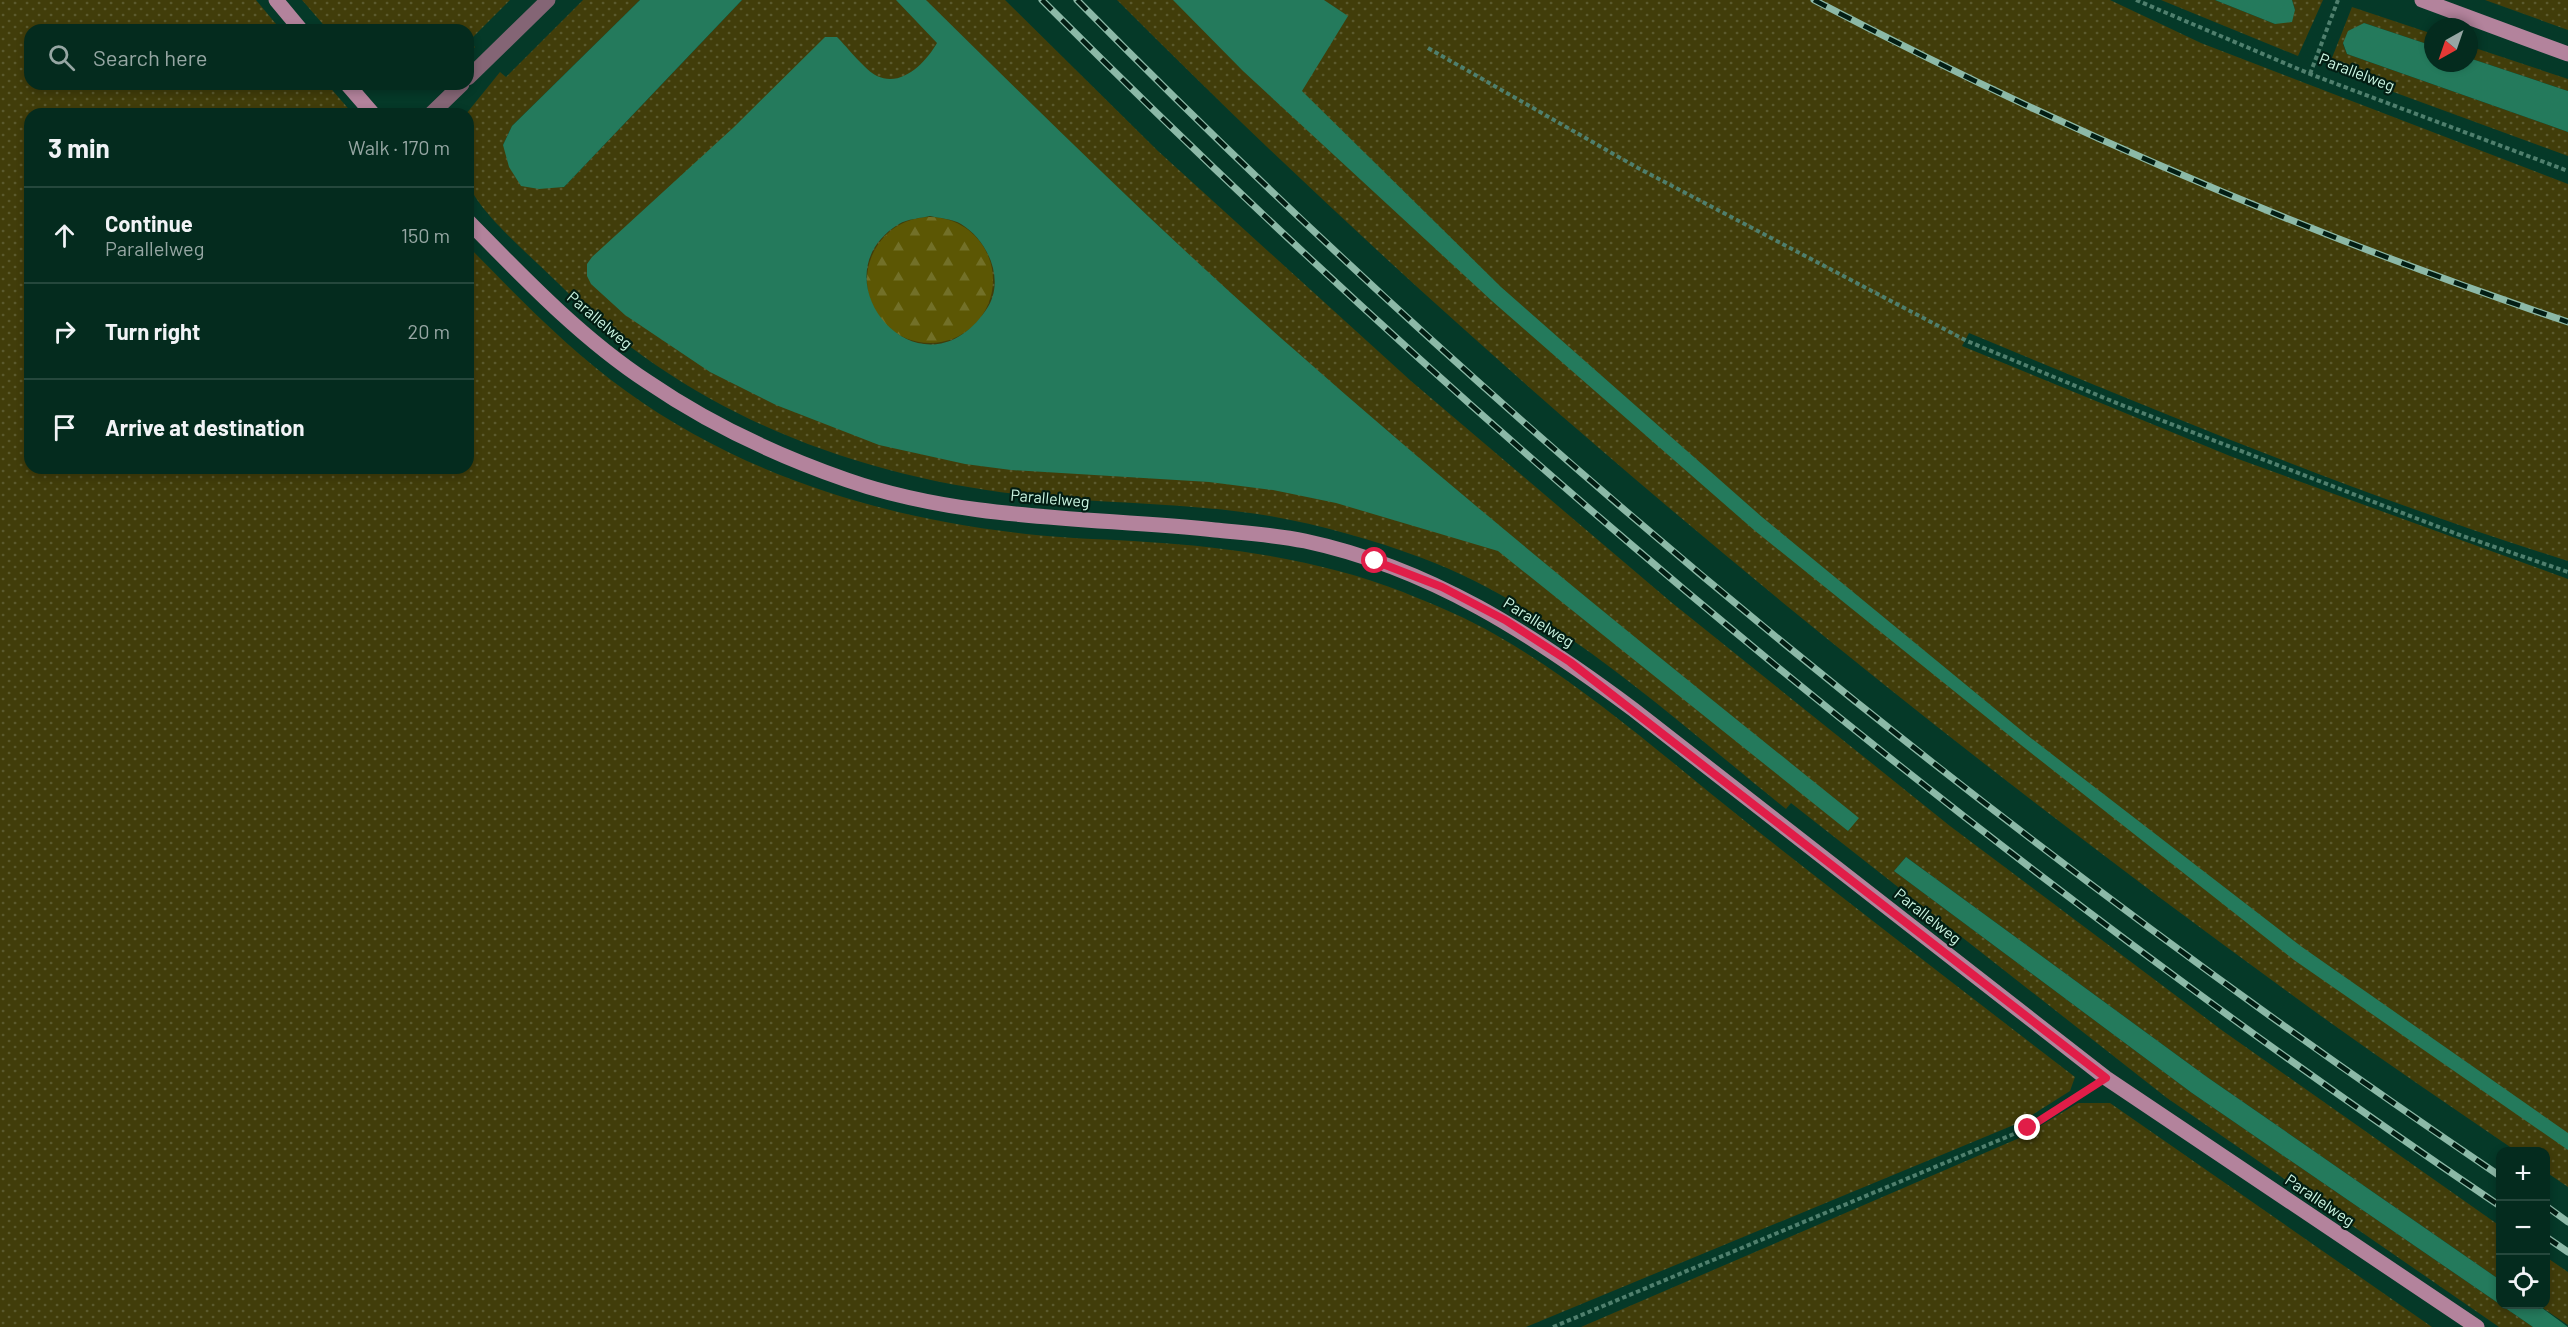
<!DOCTYPE html>
<html lang="en">
<head>
<meta charset="utf-8">
<style>
  :root { --surface:#042b1e; --page:#0d3327; --text:#f1f3f6; --muted:#97a7a4; --line:#25473c }
  body { margin:0; font-family:Barlow,sans-serif; background:var(--page); color:var(--text) }
  .controls { position:absolute; right:18px; bottom:18px; display:grid; overflow:hidden; border-radius:12px; box-shadow:0 3px 9px #0003 }
  .controls button { width:54px; height:54px; display:grid; place-items:center; padding:0; border:0; border-bottom:2px solid var(--line); background:var(--surface); color:var(--text); font:30px sans-serif }
  .compass { position:absolute; left:2424px; top:18px; width:54px; height:54px; border-radius:50%; background:var(--surface); box-shadow:0 3px 9px #0003; rotate:220deg }
  .stop { position:absolute; width:18px; height:18px; margin:-14px; border:4px solid #e11d48; border-radius:50%; background:#fff }
  .stop.end { background:#e11d48; border-color:#fff; box-shadow:0 2px 6px #0008 }
  .list { margin:0; padding:0; list-style:none }
  h2 { display:flex; justify-content:space-between; align-items:center; height:78px; margin:0; padding:0 24px; font-size:26px }
  h2 small { font-size:20px; font-weight:400; color:var(--muted) }
  .list li { display:grid; grid-template-columns:39px 1fr auto; gap:18px; align-items:center; box-sizing:border-box; height:96px; padding:0 24px; border-top:2px solid var(--line) }
  .list b { display:block; font-size:22px; white-space:nowrap }
  .list p { margin:0; font-size:20px; white-space:nowrap; color:var(--muted) }
  .list em { font-size:20px; font-style:normal; color:var(--muted) }
  .icon { flex:none; width:33px; height:33px; fill:none; stroke:currentColor; stroke-width:2; stroke-linecap:round; stroke-linejoin:round }
  .map { position:relative; flex:none; width:2568px; height:1327px; overflow:hidden }
  .search { position:absolute; background:var(--surface); box-shadow:0 3px 9px #0003; left:24px; top:24px; width:450px; height:66px; display:flex; align-items:center; gap:15px; box-sizing:border-box; padding:0 21px; border-radius:18px; color:var(--muted); font-size:22px }
  .panel { position:absolute; background:var(--surface); box-shadow:0 3px 9px #0003; left:24px; top:108px; width:450px; height:366px; border-radius:18px }
  .map>svg:first-child { display:block }
</style>
</head>
<body>
<div class="map">
<svg width="2568" height="1327" viewBox="0 0 2568 1327">
  <defs>
    <pattern id="grass-dots" width="8" height="8" patternUnits="userSpaceOnUse" patternTransform="scale(1.5)"><rect width="8" height="8" fill="#413d0a"/><path d="M2 2h.1M6 6h.1" fill="none" stroke="#5b5a2e" stroke-width="1.8" stroke-linecap="round"/></pattern>
    <pattern id="forest-firs" width="22" height="20" patternUnits="userSpaceOnUse" patternTransform="scale(1.5)"><rect width="22" height="20" fill="#5c5704"/><path d="M5 1l3.5 6h-7zM16 11l3.5 6h-7z" fill="#727028"/></pattern>
  </defs>
  <rect width="100%" height="100%" fill="#053928"/>
  <g fill="url(#grass-dots)">
    <path d="M0 0H256L281 30H30V84H327L353 114H30V468H468V246C518 297 569 350 626 391 746 478 890 520 1036 535 1073 539 1110 539 1147 542 1231 547 1325 561 1403 592 1435 605 1467 618 1496 635 1586 686 1669 761 1750 825 1858 910 1967 994 2075 1077L2070 1091 2021 1122 1526 1327H0Z"/>
    <polygon points="302,0 510,0 469,41 475,47 468,54 468,30 328,30"/>
    <path d="M583 0H640L512 126 503 145 564 187 742 0H1005L1158 151 1411 381 1671 602 1950 826 2223 1031 2500 1226V1280L2207 1077 1906 857 1894 871 2192 1093 2533 1327H2499L2167 1098 1791 803 1786 809C1676 721 1556 608 1422 558 1374 540 1321 525 1270 516 1192 503 1112 504 1033 496 856 478 686 413 559 284 536 261 480 214 469 185 463 169 468 132 468 114H466L500 72 506 77Z"/>
    <path d="M1117 0H2110L2201 43 2568 184V561C2364 497 2166 415 1969 333L1962 346 2230 456 2568 579V1187L2546 1172V1152L2516 1151C2443 1101 2370 1052 2299 1000 1881 697 1481 366 1117 0Z"/>
    <polygon points="2161,0 2215,0 2275,24 2295,10 2292,0 2323,0 2298,56"/>
    <polygon points="2485,0 2568,0 2568,30"/>
    <polygon points="2352,7 2433,34 2433,46 2364,23 2343,44 2347,54 2568,132 2568,156 2328,68"/>
    <polygon points="2469,46 2568,79 2568,91 2469,58"/>
    <polygon points="2078,1103 2110,1103 2432,1327 1581,1327 2024,1136"/>
    <polygon points="2546,1257 2568,1272 2568,1325 2538,1305 2546,1304"/>
  </g>
  <circle fill="url(#forest-firs)" cx="930" cy="280" r="63"/>
  <g fill="#247a5c" fill-rule="evenodd">
    <polygon points="640,0 742,0 564,187 539,189 521,186 509,167 503,145 512,126"/>
    <path d="M896 0H926C1047 119 1169 240 1297 352 1479 513 1670 666 1859 818L1848 831 1498 551 1336 503 1273 490 1209 482 1011 470 965 464 879 445 776 405 710 372 625 315 591 284 587 276V264L592 257 734 127 825 37H837C847 47 866 71 877 76 902 88 926 62 937 43ZM930 216C939 218 953 219 961 224 989 241 1006 282 986 310 920 406 812 277 899 224 907 219 921 218 930 216Z"/>
    <polygon points="1173,0 1324,0 1348,16 1302,91 1501,287 1762,517 2027,735 2302,947 2568,1133 2568,1150 2294,960 2021,745 1754,530 1492,301 1243,71"/>
    <polygon points="2215,0 2292,0 2295,10 2292,22 2275,24"/>
    <polygon points="2364,23 2433,46 2433,63 2469,63 2469,58 2568,91 2568,132 2347,54 2343,43 2348,31"/>
    <polygon points="1906,857 2207,1077 2500,1280 2500,1304 2538,1305 2568,1327 2533,1327 2192,1093 1894,871"/>
  </g>
  <g fill="none" stroke-linecap="round" stroke-linejoin="round">
    <g stroke="#4f7f6d" stroke-width="4" stroke-dasharray="4.5 3" stroke-linecap="butt">
      <polyline points="2136,0 2310,74 2568,171"/>
      <polyline points="1428,48 1638,168 1967,341 2119,404 2457,534 2568,572"/>
      <polyline points="2310,74 2338,0"/>
      <polyline points="1553,1327 2028,1128 2080,1094"/>
    </g>
    <g stroke="#846575" stroke-width="15">
      <polyline points="468,78 548,0"/>
      <polyline points="431,114 462,84"/>
    </g>
    <g stroke="#b3839c" stroke-width="15">
      <polyline points="276,0 301,30"/>
      <polyline points="2422,0 2568,54"/>
      <polyline points="347,84 373,114"/>
      <path d="M468 221C524 278 581 338 648 382 708 423 778 456 847 480 964 521 1093 517 1215 530 1245 533 1276 535 1305 541 1431 568 1532 634 1634 710L2106 1078 2477 1327"/>
    </g>
    <g stroke="#8cb9a7" stroke-width="7">
      <g id="rail">
        <path d="M1042 0C1489 447 1976 852 2500 1206"/>
        <path d="M1077 0C1509 438 1991 832 2500 1176"/>
        <path d="M1814 0C2056 127 2309 235 2568 322"/>
        <polyline points="2546,1206 2568,1222"/>
        <polyline points="2546,1237 2568,1252"/>
      </g>
    </g>
    <use href="#rail" stroke="#021d13" stroke-width="4.5" stroke-dasharray="14" stroke-linecap="butt"/>
  </g>
  <g fill="none" stroke-linecap="round" stroke-linejoin="round">
    <polyline stroke="#e11d48" stroke-width="8" points="1375,561 1442,587 1505,620 1570,662 2106,1078 2028,1128"/>
  </g>
  <g text-anchor="middle" stroke-width="4.5" stroke-linejoin="round" paint-order="stroke">
    <g font-size="16" fill="#ccf6e3" stroke="#021d13">
      <text transform="translate(2357 72) rotate(21)" y="6">Parallelweg</text>
      <text transform="translate(600 320) rotate(40)" y="6">Parallelweg</text>
      <text transform="translate(1050 498) rotate(5)" y="6">Parallelweg</text>
      <text transform="translate(1539 622) rotate(32)" y="6">Parallelweg</text>
      <text transform="translate(1928 916) rotate(38)" y="6">Parallelweg</text>
      <text transform="translate(2320 1200) rotate(34)" y="6">Parallelweg</text>
    </g>
  </g>
</svg>
<div class="controls">
<button>+</button>
<button>−</button>
<button><svg class="icon" aria-label="locate" viewBox="0 0 24 24"><circle cx="12" cy="12" r="6"/><path d="M12 2v4M12 18v4M2 12h4M18 12h4"/></svg></button>
</div>
<svg class="compass" viewBox="-18 -18 36 36"><path d="M0-13l5 13h-10z" fill="#e53935"/><path d="M0 13l5-13h-10z" fill="#97a7a4"/></svg>
<div class="stop" style="left:1375px;top:561px"></div>
<div class="stop end" style="left:2028px;top:1128px"></div>
<div class="search"><svg class="icon" aria-label="search" viewBox="0 0 24 24"><circle cx="10" cy="10" r="6"/><path d="M15 15l6 6"/></svg>Search here</div>
<section class="panel">
<h2>3 min<small>Walk · 170 m</small></h2>
<ul class="list">
<li><svg class="icon" aria-label="ahead" viewBox="0 0 24 24"><path d="M12 20V5M6 11l6-6 6 6"/></svg><div><b>Continue</b><p>Parallelweg</p></div><em>150 m</em></li>
<li><svg class="icon" aria-label="right" viewBox="0 0 24 24"><path d="M7 20v-9h11M14 6l5 5-5 5"/></svg><div><b>Turn right</b></div><em>20 m</em></li>
<li><svg class="icon" aria-label="arrive" viewBox="0 0 24 24"><path d="M6 21V4h12l-3 4 3 4H6"/></svg><div><b>Arrive at destination</b></div></li>
</ul>
</section>
</div>
</body>
</html>
